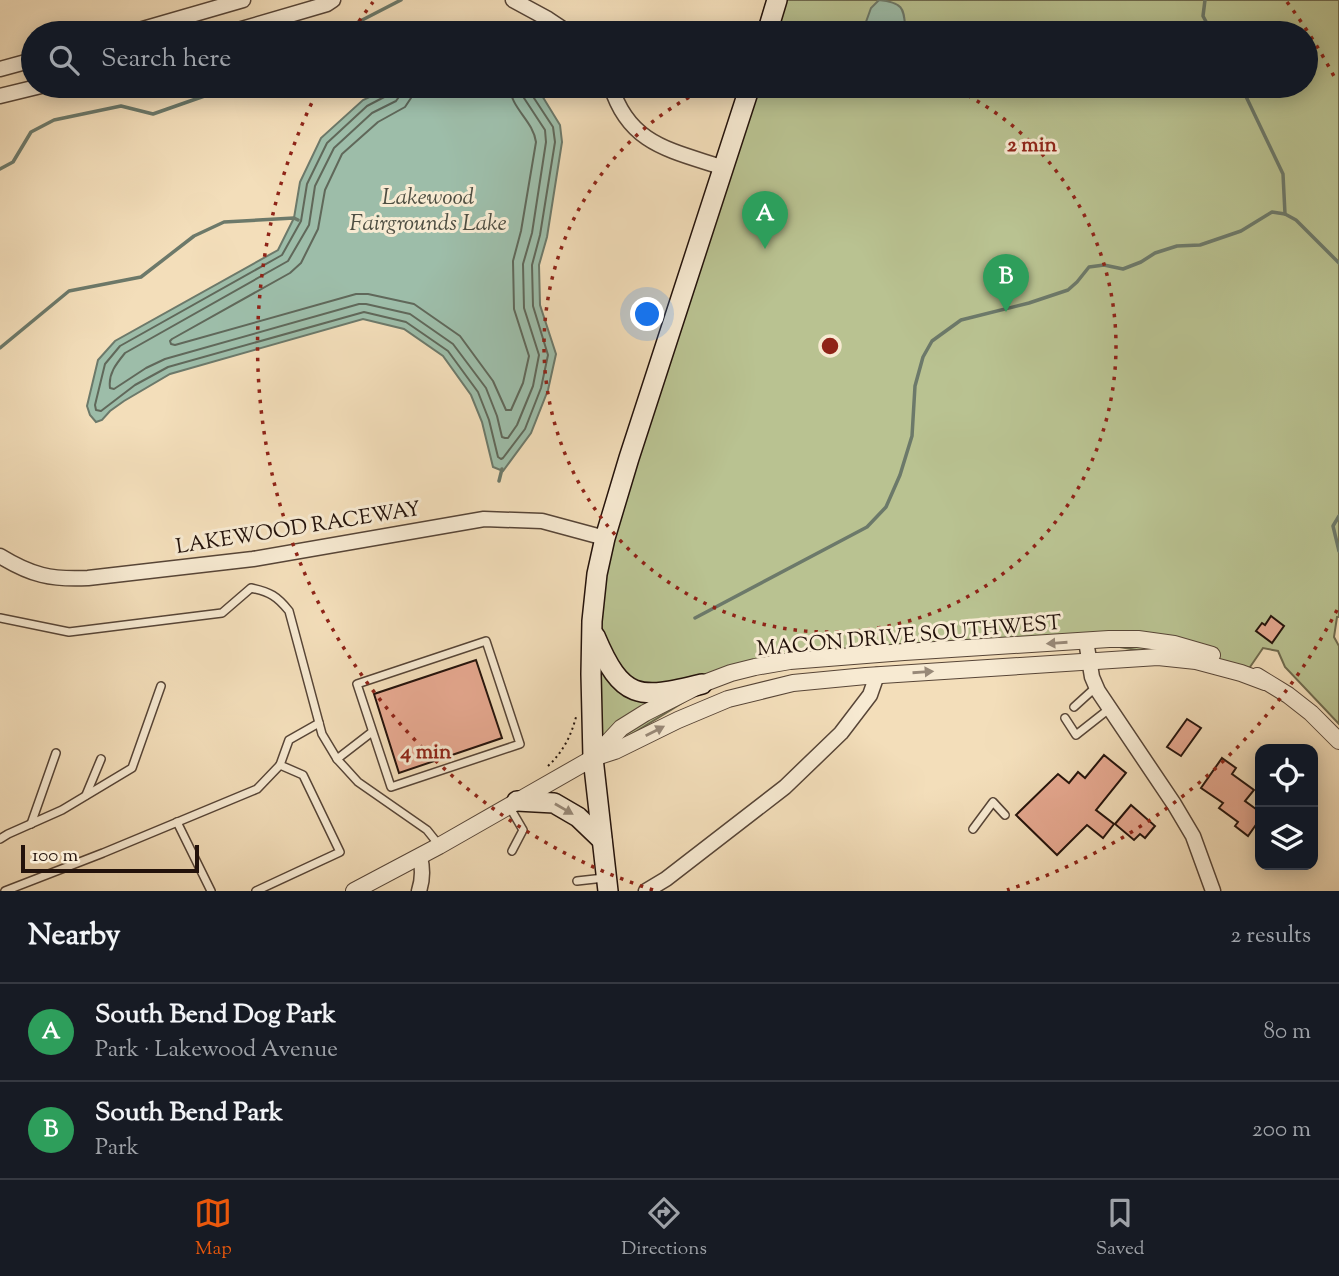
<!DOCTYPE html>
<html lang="en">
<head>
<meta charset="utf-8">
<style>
  :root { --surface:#171b24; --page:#242831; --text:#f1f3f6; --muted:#9ea1a6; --line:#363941; --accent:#ea580c }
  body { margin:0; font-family:"Sorts Mill Goudy",serif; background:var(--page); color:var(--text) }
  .controls { position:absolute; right:21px; bottom:21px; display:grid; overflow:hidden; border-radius:14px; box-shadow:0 4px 18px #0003 }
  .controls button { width:63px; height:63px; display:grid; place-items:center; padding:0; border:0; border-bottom:2px solid var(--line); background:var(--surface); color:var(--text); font:35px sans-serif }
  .scale { position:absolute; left:21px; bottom:18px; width:178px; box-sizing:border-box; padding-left:7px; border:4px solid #23120b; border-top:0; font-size:19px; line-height:24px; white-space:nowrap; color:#23120b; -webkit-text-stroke:5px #f7ead2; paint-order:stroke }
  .you { position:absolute; left:648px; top:315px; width:24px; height:24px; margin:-18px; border:5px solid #fff; border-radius:50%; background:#1a73e8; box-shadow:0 0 0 10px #1a73e833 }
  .badge { display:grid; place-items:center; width:46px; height:46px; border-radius:50%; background:var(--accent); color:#fff; font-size:23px; font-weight:700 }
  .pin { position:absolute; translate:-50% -58px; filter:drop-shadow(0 2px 4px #0008) }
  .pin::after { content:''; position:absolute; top:37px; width:24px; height:21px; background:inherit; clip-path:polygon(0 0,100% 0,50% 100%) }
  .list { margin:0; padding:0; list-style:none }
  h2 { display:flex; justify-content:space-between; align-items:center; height:91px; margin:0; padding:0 28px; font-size:30px }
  h2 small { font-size:23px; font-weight:400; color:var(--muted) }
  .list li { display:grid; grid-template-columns:46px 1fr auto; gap:21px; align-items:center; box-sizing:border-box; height:98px; padding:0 28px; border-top:2px solid var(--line) }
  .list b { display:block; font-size:26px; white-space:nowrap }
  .list p { margin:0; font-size:23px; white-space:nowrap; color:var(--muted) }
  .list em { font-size:23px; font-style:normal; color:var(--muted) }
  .icon { flex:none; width:38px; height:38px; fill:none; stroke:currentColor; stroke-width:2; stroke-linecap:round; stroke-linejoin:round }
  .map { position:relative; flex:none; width:1339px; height:891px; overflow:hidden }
  .search { position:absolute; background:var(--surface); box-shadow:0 4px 18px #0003; left:21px; right:21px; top:21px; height:77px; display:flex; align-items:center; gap:18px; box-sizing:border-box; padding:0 24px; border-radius:38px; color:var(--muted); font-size:26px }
  .sheet { height:287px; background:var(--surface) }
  nav { display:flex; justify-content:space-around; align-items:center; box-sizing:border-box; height:98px; border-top:2px solid var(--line); background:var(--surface); font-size:19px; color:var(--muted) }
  nav a { display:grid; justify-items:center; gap:4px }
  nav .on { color:var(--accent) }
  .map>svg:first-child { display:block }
</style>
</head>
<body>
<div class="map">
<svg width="1339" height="891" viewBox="0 0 1339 891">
  <rect width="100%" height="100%" fill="#f3deba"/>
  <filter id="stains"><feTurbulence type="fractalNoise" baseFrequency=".00286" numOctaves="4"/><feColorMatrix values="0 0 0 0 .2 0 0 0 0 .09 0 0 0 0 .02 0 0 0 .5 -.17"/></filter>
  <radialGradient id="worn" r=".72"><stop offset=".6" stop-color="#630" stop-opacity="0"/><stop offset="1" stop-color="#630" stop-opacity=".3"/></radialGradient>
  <polygon fill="#b9c291" stroke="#6e6a4e" stroke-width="2" points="767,0 1339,0 1339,617 1337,617 1334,637 1339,646 1339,724 1285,667 1278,651 1263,648 1248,670 1086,641 731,673 593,758 605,538 741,86 1306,86 1306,33 757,33"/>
  <g fill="#9dbda9" stroke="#6c796a" stroke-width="2">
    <path d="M879 0C907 3 903 11 906 33H862L871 8Z"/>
    <polygon points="393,86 534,86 541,94 560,125 562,142 547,237 539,265 540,305 556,354 548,390 531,433 503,471 493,467 482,422 471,395 443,356 404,329 363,319 170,374 124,401 110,411 102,420 96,422 90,415 87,406 98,360 115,341 278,250 294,218 300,182 321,138 363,100"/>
  </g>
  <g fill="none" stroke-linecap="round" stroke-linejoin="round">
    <g stroke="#60685a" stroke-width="2">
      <polyline points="393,86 393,91 390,94 367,106 327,143 307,184 301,221 282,255 120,346 105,364 95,405 96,410 101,411 135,385 168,367 364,312 406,322 448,351 478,392 489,420 498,457 501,459 503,458 525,429 541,388 548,355 533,306 532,265 540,235 555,142 553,127 530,92 529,86"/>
      <path d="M402 86 401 94 396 101 372 113 334 148 315 186 309 225 288 261 125 353C116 364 108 374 110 388L114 389 146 368 165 359 359 304H366L410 314 453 344 486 388 497 416 502 437 505 438H508L517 425 533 386 539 355 524 308 523 264 532 233 546 142 545 130 522 95 520 86"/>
      <path d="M413 86 411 98 405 107 378 122 342 154 325 190 318 229 301 263 290 273 172 339 170 341 171 344 175 345 356 294H368L414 304 460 336 493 381 506 410H511L523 383 529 356 514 309 513 261 521 231 536 142C533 120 510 108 510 86"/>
    </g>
    <g stroke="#6c796a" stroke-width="3.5">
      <polyline points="1205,0 1203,16 1212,33"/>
      <polyline points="337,33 401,0"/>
      <polyline points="1241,86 1283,174 1285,214"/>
      <polyline points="0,169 13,162 31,132 54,120 121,106 153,114 233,86"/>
      <polyline points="0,348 69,291 141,277 194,236 224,222 294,218 298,220"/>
      <polyline points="499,481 502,469"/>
      <polyline points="1339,516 1333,526 1339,551"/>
      <polyline points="695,618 867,527 886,507 900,475 912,436 915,386 923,357 932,341 961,320 1029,303 1068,290 1077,282 1089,267 1104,265 1123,269 1141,262 1155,253 1177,246 1200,245 1241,231 1272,212 1285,214 1296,220 1339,263"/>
    </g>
  </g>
  <g fill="#e7a991" stroke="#23120b" stroke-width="2">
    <polygon points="1271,616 1284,626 1272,643 1256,631 1262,623 1265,625"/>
    <polygon points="476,660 502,738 399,773 374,694"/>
    <polygon points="1187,719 1201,728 1181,756 1167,747"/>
    <polygon points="1104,755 1126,773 1096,810 1114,824 1103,838 1087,825 1057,855 1016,815 1058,774 1069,783 1078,772 1085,778"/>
    <polygon points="1222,758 1236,768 1232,774 1254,790 1245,801 1260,812 1260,819 1248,836 1235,826 1238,822 1219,808 1223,803 1201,788"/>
    <polygon points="1131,805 1155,826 1145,838 1140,834 1134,840 1115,824"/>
  </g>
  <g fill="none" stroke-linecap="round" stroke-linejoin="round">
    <g stroke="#574537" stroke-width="10">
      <g id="service">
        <path d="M0 618 69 632 222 613 251 588C270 592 277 596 289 611L322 734 337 759 358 782 427 830 439 845"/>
        <polygon points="486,641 520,744 391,787 357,684"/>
        <polyline points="1074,707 1096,687"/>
        <polyline points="1065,718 1076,735 1109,709"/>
        <polyline points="337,759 372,732"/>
        <polyline points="86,795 101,759"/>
        <polyline points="509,806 523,830 512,851"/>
        <polyline points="177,822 211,891"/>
        <polyline points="31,824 56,753"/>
        <polyline points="973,829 993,802 1005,815"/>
        <polyline points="0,839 8,834 62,810 132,768 161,686"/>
        <polyline points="577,881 604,878"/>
        <polyline points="5,891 103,853 257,789 280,765"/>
        <polyline points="256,891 340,852 303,775 280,765 289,740 319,723"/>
      </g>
    </g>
    <g stroke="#574537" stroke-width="17">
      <g id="minor">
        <polyline points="513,0 548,19 569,33"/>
        <polyline points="129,33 243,0"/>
        <polyline points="228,33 327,4 333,0"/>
        <polyline points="0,69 33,60"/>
        <path d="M611 86C629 145 671 150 724 168"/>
        <polyline points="0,96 41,86"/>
        <path d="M0 556C31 575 51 580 88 578L253 559 484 519 542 521 605 538"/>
        <polyline points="1086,641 1092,677 1098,691 1174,804 1193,836 1213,891"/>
        <path d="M419 891C423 879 423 869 420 857"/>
        <polyline points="646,891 666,879 785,787 841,733 870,695 877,675"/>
      </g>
    </g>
    <g stroke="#574537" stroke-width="18">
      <g id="tertiary">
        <polyline points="1257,676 1288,695 1311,713 1339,741"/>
        <polyline points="595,756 621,728 645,713 702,684 731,673 755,667 790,661 904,652 1109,639 1138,639 1174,644 1212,655"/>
        <polyline points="354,891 439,846 593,758 615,751 678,720 728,699 793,683 866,676 1158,657 1196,661 1241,673 1265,682"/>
      </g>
    </g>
    <g stroke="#23120b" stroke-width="22">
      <g id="secondary">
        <polyline points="767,33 777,0"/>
        <path d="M595 636C622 700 638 700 702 684"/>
        <polyline points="517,801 554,803 578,817 602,840"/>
        <polyline points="608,891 593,758 591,674 592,621 597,574 605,538 629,458 750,86"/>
      </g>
    </g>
    <path stroke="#23120b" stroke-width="2" stroke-dasharray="2 3.5" stroke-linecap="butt" d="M548 766C563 752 571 736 576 717"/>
    <use href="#service" stroke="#f7ead2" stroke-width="7"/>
    <use href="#minor" stroke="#f7ead2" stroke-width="14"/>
    <use href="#tertiary" stroke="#f7ead2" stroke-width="16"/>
    <use href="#secondary" stroke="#f7ead2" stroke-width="19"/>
  </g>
  <defs><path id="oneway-solid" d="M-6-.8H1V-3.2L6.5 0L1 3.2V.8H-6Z" transform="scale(1.75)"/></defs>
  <g fill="#988978">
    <use href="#oneway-solid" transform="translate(1057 643) rotate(176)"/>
    <use href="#oneway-solid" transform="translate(923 672) rotate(-4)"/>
    <use href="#oneway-solid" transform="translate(655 731) rotate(-27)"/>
    <use href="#oneway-solid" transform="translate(564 809) rotate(30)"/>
  </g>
  <g fill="none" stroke="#8f2418" stroke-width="3.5" stroke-dasharray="3.5 7">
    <path d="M949 86A286 286 0 1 1 711 86"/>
    <path d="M1337 610A572 572 0 0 1 1007 890M653 890A572 572 0 0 1 320 86M353 30A572 572 0 0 1 373 2M1287 2A572 572 0 0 1 1337 82"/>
  </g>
  <g text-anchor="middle" stroke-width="6" stroke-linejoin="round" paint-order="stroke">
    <g font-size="21" fill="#23120b" stroke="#f7ead2">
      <text transform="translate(298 527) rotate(-9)" y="7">LAKEWOOD RACEWAY</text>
      <text transform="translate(909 635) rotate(-5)" y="7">MACON DRIVE SOUTHWEST</text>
    </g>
    <g font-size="23" font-style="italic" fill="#4e4e42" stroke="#f7ead2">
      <text x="428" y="204">Lakewood<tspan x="428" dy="26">Fairgrounds Lake</tspan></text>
    </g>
  </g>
  <circle cx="830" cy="346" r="10" fill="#8f2418" stroke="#f7ead2" stroke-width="3.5"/>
  <g font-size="21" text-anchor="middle" font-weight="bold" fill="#8f2418" stroke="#f7ead2" stroke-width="6" stroke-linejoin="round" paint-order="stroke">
    <text x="1032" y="151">2 min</text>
    <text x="426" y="758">4 min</text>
  </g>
  <rect width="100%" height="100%" filter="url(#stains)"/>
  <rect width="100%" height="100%" fill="url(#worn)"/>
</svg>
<div class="controls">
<button><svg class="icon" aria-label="locate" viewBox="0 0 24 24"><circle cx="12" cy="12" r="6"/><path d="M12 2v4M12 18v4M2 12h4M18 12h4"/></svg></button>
<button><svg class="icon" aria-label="layers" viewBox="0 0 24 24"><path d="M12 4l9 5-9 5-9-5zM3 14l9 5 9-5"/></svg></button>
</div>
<div class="scale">100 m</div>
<div class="you"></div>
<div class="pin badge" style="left:765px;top:249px;background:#2e9e5b">A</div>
<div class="pin badge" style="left:1006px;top:312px;background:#2e9e5b">B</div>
<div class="search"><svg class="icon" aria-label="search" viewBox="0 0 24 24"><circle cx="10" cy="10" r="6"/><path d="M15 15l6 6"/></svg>Search here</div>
</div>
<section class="sheet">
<h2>Nearby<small>2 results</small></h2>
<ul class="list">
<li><span class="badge" style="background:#2e9e5b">A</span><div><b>South Bend Dog Park</b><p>Park · Lakewood Avenue</p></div><em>80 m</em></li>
<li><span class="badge" style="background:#2e9e5b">B</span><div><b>South Bend Park</b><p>Park</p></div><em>200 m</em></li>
</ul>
</section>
<nav>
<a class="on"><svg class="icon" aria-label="map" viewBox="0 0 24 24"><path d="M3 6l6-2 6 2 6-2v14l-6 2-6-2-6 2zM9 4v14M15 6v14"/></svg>Map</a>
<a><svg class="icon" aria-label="directions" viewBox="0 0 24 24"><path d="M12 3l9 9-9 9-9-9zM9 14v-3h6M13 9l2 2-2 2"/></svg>Directions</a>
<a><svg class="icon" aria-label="saved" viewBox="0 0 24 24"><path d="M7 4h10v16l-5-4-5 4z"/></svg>Saved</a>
</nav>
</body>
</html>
